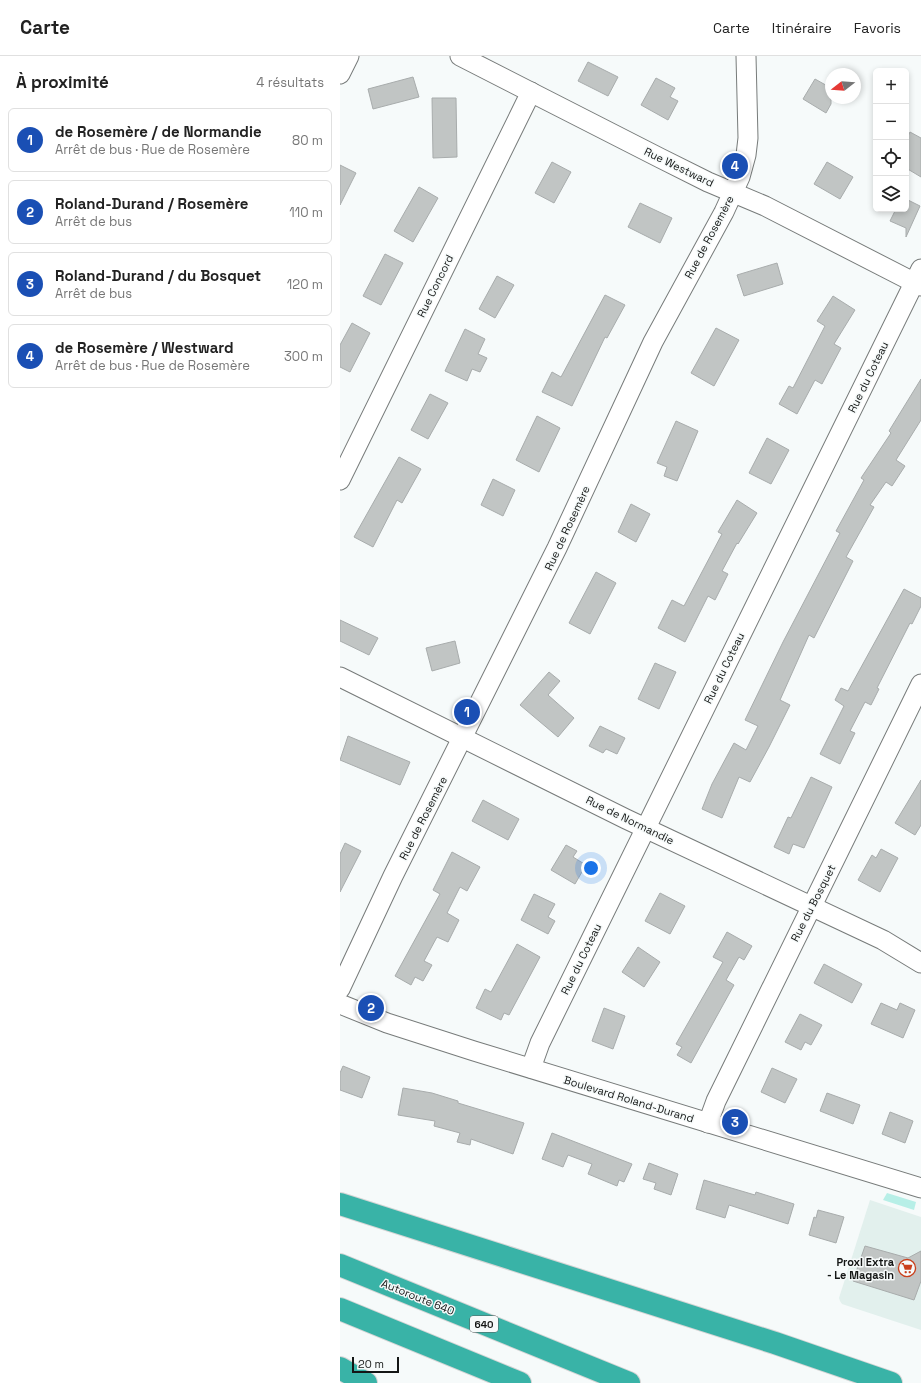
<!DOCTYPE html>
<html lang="fr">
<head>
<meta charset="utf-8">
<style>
  :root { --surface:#fff; --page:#f2f2f2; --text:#222; --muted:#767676; --line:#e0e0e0; --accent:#111827 }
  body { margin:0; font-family:"Space Grotesk",sans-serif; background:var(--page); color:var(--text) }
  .controls { position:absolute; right:12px; top:12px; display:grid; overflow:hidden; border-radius:6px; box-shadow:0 2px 6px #0003 }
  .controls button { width:36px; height:36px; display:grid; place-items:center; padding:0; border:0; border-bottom:1px solid var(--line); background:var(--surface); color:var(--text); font:20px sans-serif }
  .compass { position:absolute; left:485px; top:12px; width:36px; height:36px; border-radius:50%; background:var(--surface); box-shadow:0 2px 6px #0003; rotate:253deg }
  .scale { position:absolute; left:12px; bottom:10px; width:47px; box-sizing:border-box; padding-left:4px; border:2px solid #141615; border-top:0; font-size:11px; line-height:14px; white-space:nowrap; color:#141615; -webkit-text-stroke:3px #f6fafa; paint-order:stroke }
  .you { position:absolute; left:251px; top:812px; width:14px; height:14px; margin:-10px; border:3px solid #fff; border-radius:50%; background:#1a73e8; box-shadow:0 0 0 6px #1a73e833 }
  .badge { display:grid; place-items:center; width:26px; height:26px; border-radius:50%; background:var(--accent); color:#fff; font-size:13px; font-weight:700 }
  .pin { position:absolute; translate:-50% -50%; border:2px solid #fff; box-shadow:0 1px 4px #0006 }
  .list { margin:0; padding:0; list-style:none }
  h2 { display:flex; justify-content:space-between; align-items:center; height:52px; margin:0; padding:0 16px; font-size:17px }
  h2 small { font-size:13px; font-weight:400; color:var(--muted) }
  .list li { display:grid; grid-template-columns:26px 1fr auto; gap:12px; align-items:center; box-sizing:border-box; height:64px; margin:0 8px 8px; padding:0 8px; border:1px solid var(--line); border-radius:6px }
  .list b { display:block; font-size:15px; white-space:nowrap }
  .list p { margin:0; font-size:13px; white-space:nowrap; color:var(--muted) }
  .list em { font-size:13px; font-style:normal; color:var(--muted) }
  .icon { flex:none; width:22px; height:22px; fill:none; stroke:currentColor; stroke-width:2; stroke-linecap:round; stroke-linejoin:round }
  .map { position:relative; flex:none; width:581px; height:1327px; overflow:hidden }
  header { display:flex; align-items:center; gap:24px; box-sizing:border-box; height:56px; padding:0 20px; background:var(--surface); border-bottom:1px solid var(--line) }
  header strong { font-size:19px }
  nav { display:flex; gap:22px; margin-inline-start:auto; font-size:14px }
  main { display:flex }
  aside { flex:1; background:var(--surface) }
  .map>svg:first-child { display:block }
</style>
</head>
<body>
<header>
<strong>Carte</strong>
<nav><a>Carte</a><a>Itinéraire</a><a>Favoris</a></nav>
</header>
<main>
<aside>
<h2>À proximité<small>4 résultats</small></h2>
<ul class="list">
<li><span class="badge" style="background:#1a4fb4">1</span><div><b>de Rosemère / de Normandie</b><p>Arrêt de bus · Rue de Rosemère</p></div><em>80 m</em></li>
<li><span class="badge" style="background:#1a4fb4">2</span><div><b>Roland-Durand / Rosemère</b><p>Arrêt de bus</p></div><em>110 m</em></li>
<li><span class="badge" style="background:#1a4fb4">3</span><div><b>Roland-Durand / du Bosquet</b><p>Arrêt de bus</p></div><em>120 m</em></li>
<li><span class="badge" style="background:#1a4fb4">4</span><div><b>de Rosemère / Westward</b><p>Arrêt de bus · Rue de Rosemère</p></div><em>300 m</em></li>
</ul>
</aside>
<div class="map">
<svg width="581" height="1327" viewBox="0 0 581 1327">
  <rect width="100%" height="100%" fill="#f6fafa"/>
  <polygon fill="#e2f0ed" points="530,1144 581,1161 581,1274 502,1248 500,1245 499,1242"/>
  <polygon fill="#b7efe7" points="547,1137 576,1146 574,1154 543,1144"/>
  <g fill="#c1c5c4" stroke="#a8acac">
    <polygon points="248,6 278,21 268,40 238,25"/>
    <polygon points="73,21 79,41 33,53 28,33"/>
    <polygon points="316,22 335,32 330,41 338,45 328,64 301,49"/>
    <polygon points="475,23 491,32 491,48 486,57 463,43"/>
    <polygon points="92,42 116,42 117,101 93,102"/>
    <polygon points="570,76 581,82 581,121 566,112 566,84"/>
    <polygon points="212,106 231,116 214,147 195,137"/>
    <polygon points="487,106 513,121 500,143 474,128"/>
    <polygon points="0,109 16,117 0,149"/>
    <polygon points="79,131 98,142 73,186 54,175"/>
    <polygon points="566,143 580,150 566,181 566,172 550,165 556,153 566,153"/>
    <polygon points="300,147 332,162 320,187 288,171"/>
    <polygon points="45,198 63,207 41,249 23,240"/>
    <polygon points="437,207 443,228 404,240 397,219"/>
    <polygon points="157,220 174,229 155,262 139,253"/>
    <polygon points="265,239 285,249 267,282 265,281 232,350 202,336 212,316 221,321"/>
    <polygon points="493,240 515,254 494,288 501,292 482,328 475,324 457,358 439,348 449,330 453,332 485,270 477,265"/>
    <polygon points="12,267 30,277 10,316 0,311 0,289"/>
    <polygon points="376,272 399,284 374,330 351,317"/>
    <polygon points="125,273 145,283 138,298 147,302 140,316 132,313 127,325 105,315"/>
    <polygon points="581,323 581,364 556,404 565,410 552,430 546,426 530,449 534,451 506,501 513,505 474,582 469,579 440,644 450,649 429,691 410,726 399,721 382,762 362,753 372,728 394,687 406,694 418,670 405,664 443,586 500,477 496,475 524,424 521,422 551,377 549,375"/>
    <polygon points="90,338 108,347 88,383 71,374"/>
    <polygon points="197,360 220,372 199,416 176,404"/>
    <polygon points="336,365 358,375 337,425 324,420 327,411 317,407"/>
    <polygon points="427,382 449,394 431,428 409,417"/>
    <polygon points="59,401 81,413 62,447 57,444 33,491 14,481"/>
    <polygon points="153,423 175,434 163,460 141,449"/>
    <polygon points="397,444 417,457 398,488 397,487 382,515 388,518 375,544 368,540 345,586 318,572 332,544 344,550 382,478 378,476"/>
    <polygon points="291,448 310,458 296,486 278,476"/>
    <polygon points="256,516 276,527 250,578 229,567"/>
    <polygon points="564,533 581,542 581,550 572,568 570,567 537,632 539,633 531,649 525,646 510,675 515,677 500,708 480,698 504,650 495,644 501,632 508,635"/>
    <polygon points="0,564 38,582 29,599 0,585"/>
    <polygon points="115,585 120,607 92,615 86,592"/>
    <polygon points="315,607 336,616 319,653 298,643"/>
    <polygon points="209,616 220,625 208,639 234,662 218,681 180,649"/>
    <polygon points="260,670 285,682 277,698 266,693 263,697 249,690"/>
    <polygon points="8,680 70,706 60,729 0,704"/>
    <polygon points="471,721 492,731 464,792 453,788 449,798 434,791 448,761 451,762"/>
    <polygon points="581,724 581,769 575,779 555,767"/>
    <polygon points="143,744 179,763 168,784 132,765"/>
    <polygon points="5,787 21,795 0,836 0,798"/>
    <polygon points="226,789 237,795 233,801 246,809 235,828 211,814"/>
    <polygon points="541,793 558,802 540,836 518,824 532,799 536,802"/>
    <polygon points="112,796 140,811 127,835 120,831 107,857 119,864 108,886 97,881 84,905 92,909 83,925 75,921 71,929 55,920 100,838 93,834"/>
    <polygon points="320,837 345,850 330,878 305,865"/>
    <polygon points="194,838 215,848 208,861 215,865 208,878 181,864"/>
    <polygon points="387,876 412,890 404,904 399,901 386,924 394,929 351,1007 337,999 342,991 336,988 383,906 373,901"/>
    <polygon points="177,888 200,901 169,959 164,957 161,964 136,952 145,933 151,936"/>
    <polygon points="298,891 320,906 304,931 282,916"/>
    <polygon points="484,908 522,928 512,947 474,927"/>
    <polygon points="541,947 557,954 560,947 575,954 563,982 531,968"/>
    <polygon points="264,952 285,960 273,993 252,985"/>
    <polygon points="460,958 482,969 471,989 465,986 461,994 445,986"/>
    <polygon points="3,1010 30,1021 22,1042 0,1034 0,1017"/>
    <polygon points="432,1012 457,1023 445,1047 421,1036"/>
    <polygon points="63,1032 92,1037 118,1045 118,1047 184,1067 173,1098 131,1083 130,1089 117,1086 120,1077 94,1070 95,1065 58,1059"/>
    <polygon points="487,1037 520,1049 513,1068 480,1055"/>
    <polygon points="550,1056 573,1065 565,1087 542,1078"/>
    <polygon points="212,1077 292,1108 284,1126 279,1124 277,1130 248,1118 252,1108 228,1099 223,1111 202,1103"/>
    <polygon points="309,1107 338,1118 331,1139 314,1133 316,1127 303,1123"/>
    <polygon points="364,1124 415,1139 416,1136 454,1148 448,1168 389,1149 385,1162 356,1153"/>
    <polygon points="478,1154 504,1161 496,1187 469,1179 474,1161 476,1162"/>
    <polygon points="525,1190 568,1202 581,1195 581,1225 574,1244 513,1225"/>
  </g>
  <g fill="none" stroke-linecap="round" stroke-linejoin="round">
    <g stroke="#777b7a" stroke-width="21">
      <g id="minor">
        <polyline points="120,0 320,102 368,126 425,150 581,230"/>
        <polyline points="0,18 9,0"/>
        <polyline points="0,424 191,36"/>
        <polyline points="0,621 286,763 543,884 581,907"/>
        <polyline points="0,933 53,820 217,492 313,286 384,156 400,121 406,99 408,82 406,0"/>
        <polyline points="0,948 47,967 134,995 581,1132"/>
        <polyline points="191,1012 200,987 581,213"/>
        <polyline points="368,1067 376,1045 581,628"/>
      </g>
    </g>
    <g stroke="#d5d5d5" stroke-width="24">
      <g id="highway">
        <polyline points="0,1148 435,1287 551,1327"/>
        <polyline points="0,1209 289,1327"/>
        <polyline points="0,1253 180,1327"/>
        <polyline points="0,1312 26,1327"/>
      </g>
    </g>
    <use href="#minor" stroke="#fff" stroke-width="19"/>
    <use href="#highway" stroke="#39b3a7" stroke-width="22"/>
  </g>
  <defs>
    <g id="supermarket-ring" transform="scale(0.9)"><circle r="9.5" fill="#f6fafa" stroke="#ca401c" stroke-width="1.5"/><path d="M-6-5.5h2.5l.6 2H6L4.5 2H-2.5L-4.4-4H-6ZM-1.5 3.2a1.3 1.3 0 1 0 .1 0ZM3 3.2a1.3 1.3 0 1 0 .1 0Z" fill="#ca401c"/></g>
  </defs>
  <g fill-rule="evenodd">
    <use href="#supermarket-ring" x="567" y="1212"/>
  </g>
  <g text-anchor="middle" stroke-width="3" stroke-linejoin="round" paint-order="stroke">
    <rect fill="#f6fafa" stroke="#585a5a" stroke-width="1" x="130" y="1260" width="28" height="16" rx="3"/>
    <g font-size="10" font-weight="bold" fill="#141615">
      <text x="144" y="1272">640</text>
    </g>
    <g font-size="11" fill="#141615" stroke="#f6fafa">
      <text transform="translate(339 111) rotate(26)" y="4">Rue Westward</text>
      <text transform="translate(369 181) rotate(-62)" y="4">Rue de Rosemère</text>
      <text transform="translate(95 230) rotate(-64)" y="4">Rue Concord</text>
      <text transform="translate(528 321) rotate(-64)" y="4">Rue du Coteau</text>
      <text transform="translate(227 472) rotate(-65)" y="4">Rue de Rosemère</text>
      <text transform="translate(384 612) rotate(-64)" y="4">Rue du Coteau</text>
      <text transform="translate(83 762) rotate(-63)" y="4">Rue de Rosemère</text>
      <text transform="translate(290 764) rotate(26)" y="4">Rue de Normandie</text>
      <text transform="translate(473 847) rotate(-63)" y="4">Rue du Bosquet</text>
      <text transform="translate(241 903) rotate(-64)" y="4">Rue du Coteau</text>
      <text transform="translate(289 1043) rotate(17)" y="4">Boulevard Roland-Durand</text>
      <text transform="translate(78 1241) rotate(22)" y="4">Autoroute 640</text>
    </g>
    <g font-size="11" font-weight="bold" fill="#141615" stroke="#f6fafa" text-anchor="end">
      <text x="554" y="1210">Proxi Extra<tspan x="554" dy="13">- Le Magasin</tspan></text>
    </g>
  </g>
</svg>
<div class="controls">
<button>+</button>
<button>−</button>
<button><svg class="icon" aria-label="locate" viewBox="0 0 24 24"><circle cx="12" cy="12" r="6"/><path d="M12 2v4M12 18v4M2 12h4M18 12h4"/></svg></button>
<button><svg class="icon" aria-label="layers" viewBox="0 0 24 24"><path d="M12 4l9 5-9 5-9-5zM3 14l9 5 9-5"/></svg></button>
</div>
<svg class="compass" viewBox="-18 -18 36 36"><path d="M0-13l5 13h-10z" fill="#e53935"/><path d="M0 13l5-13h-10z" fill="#767676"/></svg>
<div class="scale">20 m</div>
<div class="you"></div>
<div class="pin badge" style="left:127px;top:656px;background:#1a4fb4">1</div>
<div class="pin badge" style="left:31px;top:952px;background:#1a4fb4">2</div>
<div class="pin badge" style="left:395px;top:1066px;background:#1a4fb4">3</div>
<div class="pin badge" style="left:395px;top:110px;background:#1a4fb4">4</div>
</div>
</main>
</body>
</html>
